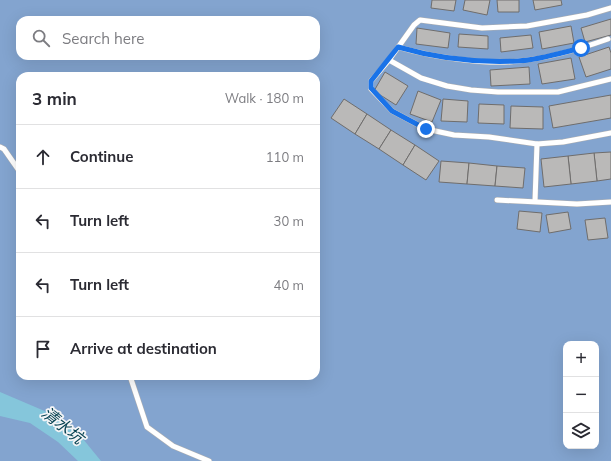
<!DOCTYPE html>
<html lang="en">
<head>
<meta charset="utf-8">
<style>
  :root { --surface:#fff; --page:#f2f2f3; --text:#2b2b33; --muted:#7c7c81; --line:#e1e1e2 }
  body { margin:0; font-family:Mulish,"Noto Sans TC",sans-serif; background:var(--page); color:var(--text) }
  .controls { position:absolute; right:12px; bottom:12px; display:grid; overflow:hidden; border-radius:8px; box-shadow:0 4px 16px #0002 }
  .controls button { width:36px; height:36px; display:grid; place-items:center; padding:0; border:0; border-bottom:1px solid var(--line); background:var(--surface); color:var(--text); font:20px sans-serif }
  .stop { position:absolute; width:12px; height:12px; margin:-9px; border:3px solid #1a73e8; border-radius:50%; background:#fff }
  .stop.end { background:#1a73e8; border-color:#fff; box-shadow:0 1px 4px #0008 }
  .list { margin:0; padding:0; list-style:none }
  h2 { display:flex; justify-content:space-between; align-items:center; height:52px; margin:0; padding:0 16px; font-size:17px }
  h2 small { font-size:13px; font-weight:400; color:var(--muted) }
  .list li { display:grid; grid-template-columns:26px 1fr auto; gap:12px; align-items:center; box-sizing:border-box; height:64px; padding:0 16px; border-top:1px solid var(--line) }
  .list b { display:block; font-size:15px; white-space:nowrap }
  .list em { font-size:13px; font-style:normal; color:var(--muted) }
  .icon { flex:none; width:22px; height:22px; fill:none; stroke:currentColor; stroke-width:2; stroke-linecap:round; stroke-linejoin:round }
  .map { position:relative; flex:none; width:611px; height:461px; overflow:hidden }
  .search { position:absolute; background:var(--surface); box-shadow:0 4px 16px #0002; left:16px; top:16px; width:304px; height:44px; display:flex; align-items:center; gap:10px; box-sizing:border-box; padding:0 14px; border-radius:12px; color:var(--muted); font-size:15px }
  .panel { position:absolute; background:var(--surface); box-shadow:0 4px 16px #0002; left:16px; top:72px; width:304px; height:308px; border-radius:12px }
  .map>svg:first-child { display:block }
</style>
</head>
<body>
<div class="map">
<svg width="611" height="461" viewBox="0 0 611 461">
  <rect width="100%" height="100%" fill="#e6e7e8"/>
  <path fill="#83a4cf" fill-rule="evenodd" d="M0 0H611V461H0ZM20 20H316V56H20ZM20 76H316V376H20ZM566 344H596V446H566Z"/>
  <polygon fill="#85c6db" points="0,392 61,418 83,439 101,461 78,461 58,442 30,423 0,416"/>
  <g fill="#bab9b8" stroke="#6f6d6c">
    <polygon points="432,0 456,0 454,11 431,8"/>
    <polygon points="465,0 490,0 487,15 463,10"/>
    <polygon points="497,0 519,0 519,12 498,12"/>
    <polygon points="533,0 561,0 562,5 535,10"/>
    <polygon points="611,19 611,35 585,42 581,28"/>
    <polygon points="571,26 574,43 542,49 539,32"/>
    <polygon points="417,28 450,33 448,48 416,44"/>
    <polygon points="459,34 488,36 488,49 458,47"/>
    <polygon points="531,35 533,48 501,52 500,38"/>
    <polygon points="609,47 611,53 611,69 586,77 579,57"/>
    <polygon points="571,58 575,79 542,84 538,64"/>
    <polygon points="529,67 530,84 491,86 490,70"/>
    <polygon points="385,72 408,86 396,105 374,91"/>
    <polygon points="418,91 441,100 432,122 410,114"/>
    <polygon points="611,95 611,118 553,128 549,106"/>
    <polygon points="344,99 367,114 355,134 331,118"/>
    <polygon points="443,99 468,101 467,122 441,121"/>
    <polygon points="479,104 504,105 504,124 478,123"/>
    <polygon points="511,106 543,107 543,129 510,128"/>
    <polygon points="367,114 391,130 379,149 355,134"/>
    <polygon points="391,130 415,145 403,165 379,149"/>
    <polygon points="415,145 439,161 426,180 403,165"/>
    <polygon points="611,152 611,179 597,181 594,153"/>
    <polygon points="594,153 597,181 571,184 568,156"/>
    <polygon points="568,156 571,184 544,187 541,159"/>
    <polygon points="441,161 469,163 467,184 439,182"/>
    <polygon points="469,163 497,166 495,186 467,184"/>
    <polygon points="497,166 525,168 523,188 495,186"/>
    <polygon points="519,211 542,213 540,232 517,229"/>
    <polygon points="568,212 571,229 549,233 546,215"/>
    <polygon points="605,218 608,238 588,240 585,220"/>
  </g>
  <g fill="none" stroke-linecap="round" stroke-linejoin="round">
    <g stroke="#adaeb0" stroke-width="6">
      <g id="lane">
        <polyline points="611,8 587,15 527,26 482,28 420,20 414,25 389,60 371,81 371,89 392,111 426,129 454,135 489,137 537,144 563,142 611,133"/>
        <path d="M398 47C432 57 485 65 519 61 550 58 580 49 608 39"/>
        <polyline points="389,60 421,78 447,86 471,90 498,92 558,92 611,79"/>
        <polyline points="0,147 4,149 20,172"/>
        <polyline points="497,200 577,204 611,202"/>
        <polyline points="535,201 537,144"/>
        <polyline points="130,376 147,427 173,446 209,461"/>
      </g>
    </g>
    <use href="#lane" stroke="#fff" stroke-width="5"/>
  </g>
  <g fill="none" stroke-linecap="round" stroke-linejoin="round">
    <path stroke="#1a73e8" stroke-width="5" d="M426 129 392 111 371 88V81L398 47C436 58 478 63 518 61 538 60 561 53 581 48"/>
  </g>
  <g text-anchor="middle" stroke-width="3.5" stroke-linejoin="round" paint-order="stroke">
    <g font-size="16" font-style="italic" fill="#084353" stroke="#f3f4f6">
      <text transform="translate(63 425) rotate(38)" y="6">清水坑</text>
    </g>
  </g>
</svg>
<div class="controls">
<button>+</button>
<button>−</button>
<button><svg class="icon" aria-label="layers" viewBox="0 0 24 24"><path d="M12 4l9 5-9 5-9-5zM3 14l9 5 9-5"/></svg></button>
</div>
<div class="stop" style="left:581px;top:48px"></div>
<div class="stop end" style="left:426px;top:129px"></div>
<div class="search"><svg class="icon" aria-label="search" viewBox="0 0 24 24"><circle cx="10" cy="10" r="6"/><path d="M15 15l6 6"/></svg>Search here</div>
<section class="panel">
<h2>3 min<small>Walk · 180 m</small></h2>
<ul class="list">
<li><svg class="icon" aria-label="ahead" viewBox="0 0 24 24"><path d="M12 20V5M6 11l6-6 6 6"/></svg><div><b>Continue</b></div><em>110 m</em></li>
<li><svg class="icon" aria-label="left" viewBox="0 0 24 24"><path d="M17 20v-9H6M10 6l-5 5 5 5"/></svg><div><b>Turn left</b></div><em>30 m</em></li>
<li><svg class="icon" aria-label="left" viewBox="0 0 24 24"><path d="M17 20v-9H6M10 6l-5 5 5 5"/></svg><div><b>Turn left</b></div><em>40 m</em></li>
<li><svg class="icon" aria-label="arrive" viewBox="0 0 24 24"><path d="M6 21V4h12l-3 4 3 4H6"/></svg><div><b>Arrive at destination</b></div></li>
</ul>
</section>
</div>
</body>
</html>
